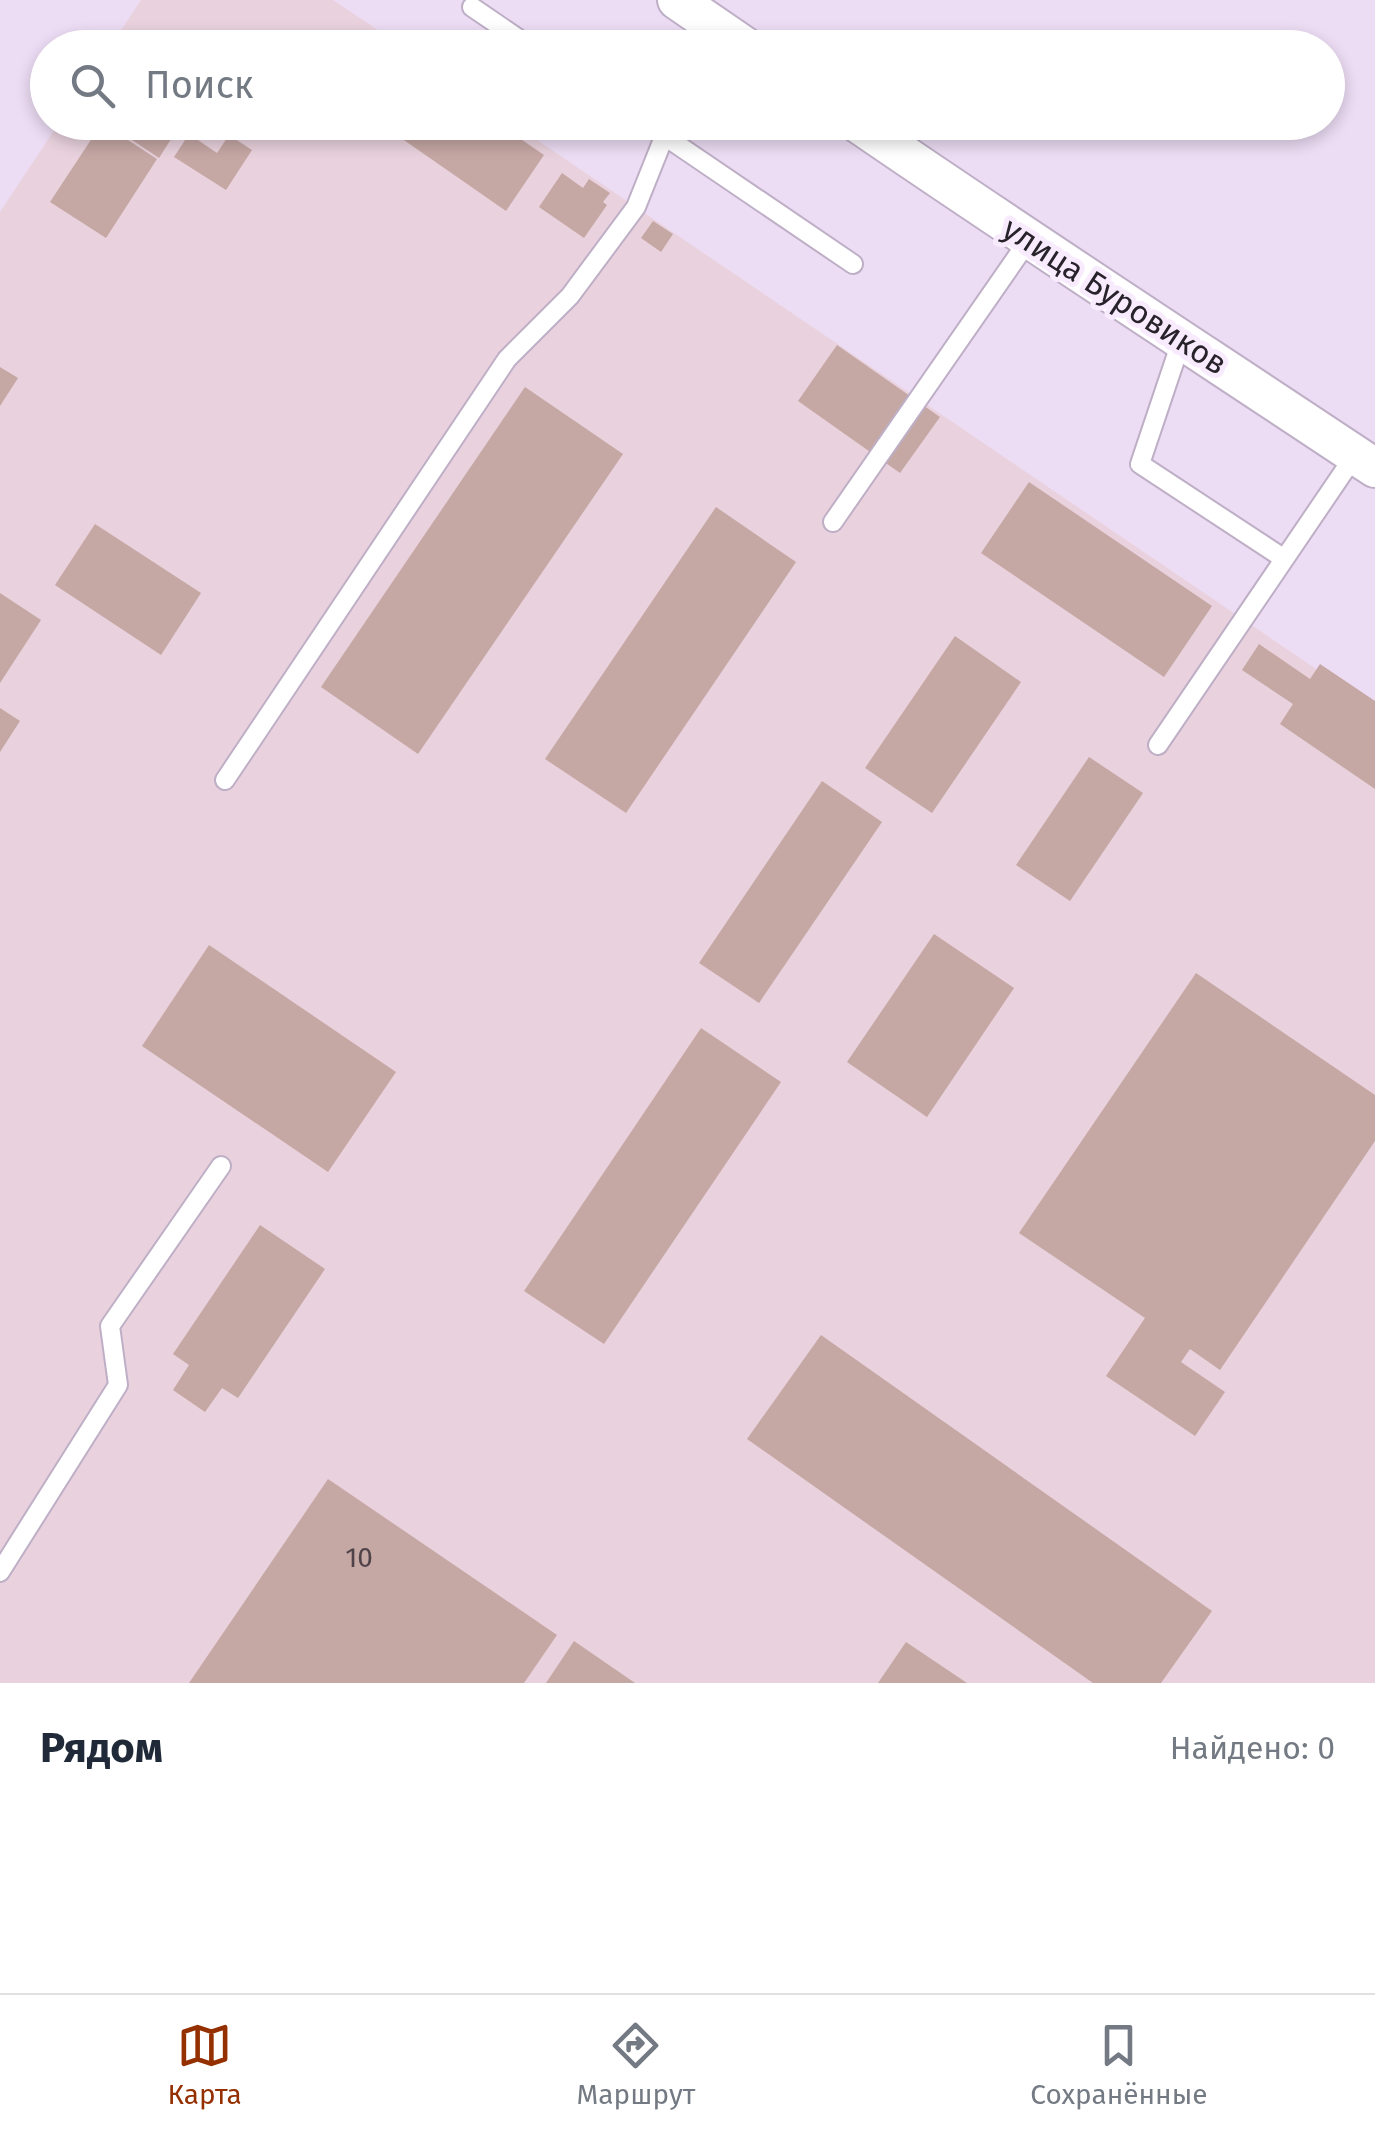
<!DOCTYPE html>
<html lang="ru">
<head>
<meta charset="utf-8">
<style>
  :root { --surface:#fff; --page:#f2f2f3; --text:#1f2937; --muted:#747a83; --line:#e0e1e3; --accent:#942f00 }
  body { margin:0; font-family:"Fira Sans",sans-serif; background:var(--page); color:var(--text) }
  .list { margin:0; padding:0; list-style:none }
  h2 { display:flex; justify-content:space-between; align-items:center; height:130px; margin:0; padding:0 40px; font-size:42px }
  h2 small { font-size:32px; font-weight:400; color:var(--muted) }
  .icon { flex:none; width:55px; height:55px; fill:none; stroke:currentColor; stroke-width:2; stroke-linecap:round; stroke-linejoin:round }
  .map { position:relative; flex:none; width:1375px; height:1683px; overflow:hidden }
  .search { position:absolute; background:var(--surface); box-shadow:0 5px 15px #0003; left:30px; right:30px; top:30px; height:110px; display:flex; align-items:center; gap:25px; box-sizing:border-box; padding:0 35px; border-radius:55px; color:var(--muted); font-size:38px }
  .sheet { height:310px; background:var(--surface) }
  nav { display:flex; justify-content:space-around; align-items:center; box-sizing:border-box; height:140px; border-top:2px solid var(--line); background:var(--surface); font-size:28px; color:var(--muted) }
  nav a { display:grid; justify-items:center; gap:5px }
  nav .on { color:var(--accent) }
  .map>svg:first-child { display:block }
</style>
</head>
<body>
<div class="map">
<svg width="1375" height="1683" viewBox="0 0 1375 1683">
  <rect width="100%" height="100%" fill="#ecdcf4"/>
  <g fill="#e9d2dd">
    <polygon points="141,0 333,0 403,47 110,47"/>
    <polygon points="59,123 512,123 1375,709 1375,1683 0,1683 0,212"/>
  </g>
  <g fill="#c5a7a4">
    <polygon points="105,122 182,122 159,158"/>
    <polygon points="378,122 496,122 544,155 506,211"/>
    <polygon points="102,123 157,159 106,238 50,202"/>
    <polygon points="189,134 217,153 229,135 252,150 226,190 174,157"/>
    <polygon points="562,173 583,188 589,179 610,193 603,202 607,205 584,238 539,207"/>
    <polygon points="653,221 673,234 661,252 641,238"/>
    <polygon points="837,345 940,417 900,473 798,401"/>
    <polygon points="0,367 18,378 0,406"/>
    <polygon points="525,387 623,454 418,754 321,687"/>
    <polygon points="1029,482 1212,606 1164,677 981,553"/>
    <polygon points="716,507 796,562 626,813 545,759"/>
    <polygon points="95,524 201,593 161,655 55,585"/>
    <polygon points="0,593 41,620 0,683"/>
    <polygon points="955,636 1021,682 932,813 865,768"/>
    <polygon points="1259,644 1310,679 1320,664 1375,701 1375,789 1280,724 1293,704 1242,670"/>
    <polygon points="0,708 20,721 0,752"/>
    <polygon points="1089,757 1143,793 1070,901 1016,865"/>
    <polygon points="822,781 882,822 759,1003 699,963"/>
    <polygon points="934,934 1014,988 927,1117 847,1062"/>
    <polygon points="209,945 396,1072 328,1172 142,1046"/>
    <polygon points="1196,973 1375,1095 1375,1141 1220,1370 1190,1349 1181,1362 1225,1392 1195,1436 1106,1376 1145,1318 1019,1233"/>
    <polygon points="701,1028 781,1082 604,1344 524,1291"/>
    <polygon points="260,1225 325,1269 238,1398 222,1388 205,1412 173,1390 189,1365 173,1354"/>
    <polygon points="821,1335 1212,1611 1161,1683 1093,1683 747,1439"/>
    <polygon points="328,1479 557,1635 524,1683 189,1683"/>
    <polygon points="574,1641 635,1683 546,1683"/>
    <polygon points="906,1642 967,1683 878,1683"/>
  </g>
  <g fill="none" stroke-linecap="round" stroke-linejoin="round">
    <g stroke="#beafc6" stroke-width="22">
      <g id="lane">
        <polyline points="472,7 532,48"/>
        <polyline points="702,48 712,23"/>
        <polyline points="644,122 853,264"/>
        <polyline points="1182,339 1140,464 1283,558"/>
        <polyline points="833,522 1028,241"/>
        <polyline points="1158,745 1355,455"/>
        <polyline points="225,780 507,359 570,296 636,207 670,122"/>
        <polyline points="0,1572 118,1385 110,1326 221,1166"/>
      </g>
    </g>
    <g stroke="#beafc6" stroke-width="42">
      <g id="street">
        <polyline points="677,0 747,48"/>
        <path d="M856 122C1028 240 1202 353 1375 468"/>
      </g>
    </g>
    <use href="#lane" stroke="#fff" stroke-width="18"/>
    <use href="#street" stroke="#fff" stroke-width="38"/>
  </g>
  <g text-anchor="middle" stroke-width="10" stroke-linejoin="round" paint-order="stroke">
    <g font-size="28" fill="#4f4349">
      <text x="359" y="1567">10</text>
    </g>
    <g font-size="32" fill="#28222b" stroke="#f8ebfe">
      <text transform="translate(1115 296) rotate(33)" y="11">улица Буровиков</text>
    </g>
  </g>
</svg>
<div class="search"><svg class="icon" aria-label="search" viewBox="0 0 24 24"><circle cx="10" cy="10" r="6"/><path d="M15 15l6 6"/></svg>Поиск</div>
</div>
<section class="sheet">
<h2>Рядом<small>Найдено: 0</small></h2>
<ul class="list">
</ul>
</section>
<nav>
<a class="on"><svg class="icon" aria-label="map" viewBox="0 0 24 24"><path d="M3 6l6-2 6 2 6-2v14l-6 2-6-2-6 2zM9 4v14M15 6v14"/></svg>Карта</a>
<a><svg class="icon" aria-label="directions" viewBox="0 0 24 24"><path d="M12 3l9 9-9 9-9-9zM9 14v-3h6M13 9l2 2-2 2"/></svg>Маршрут</a>
<a><svg class="icon" aria-label="saved" viewBox="0 0 24 24"><path d="M7 4h10v16l-5-4-5 4z"/></svg>Сохранённые</a>
</nav>
</body>
</html>
